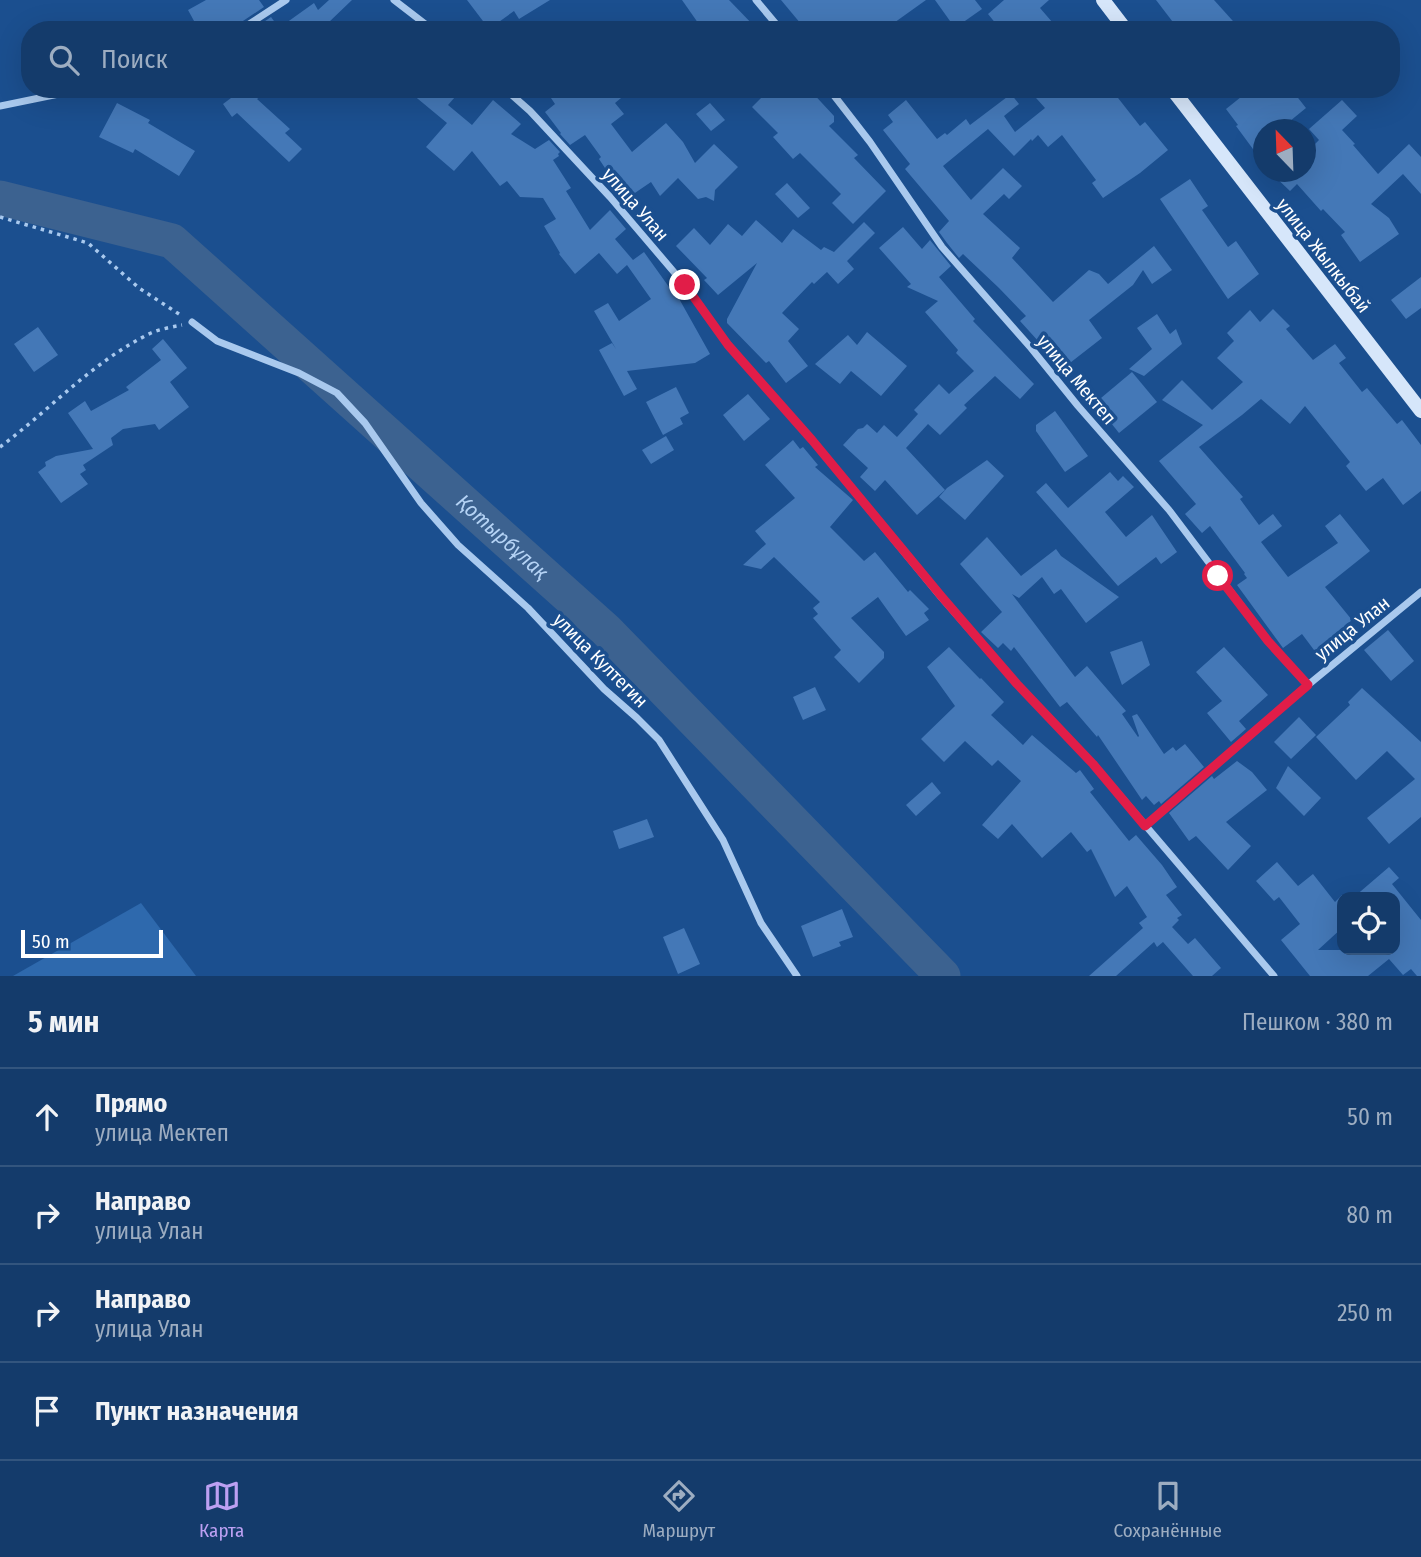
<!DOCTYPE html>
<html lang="ru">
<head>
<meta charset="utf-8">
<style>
  :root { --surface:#143b6b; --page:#1d4271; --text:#f1f3f6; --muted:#9dadc1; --line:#33557e; --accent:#bca0f2 }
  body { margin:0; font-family:"Fira Sans Condensed",sans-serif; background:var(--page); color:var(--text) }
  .controls { position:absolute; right:21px; bottom:21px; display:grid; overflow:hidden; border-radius:14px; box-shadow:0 7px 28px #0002 }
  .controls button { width:63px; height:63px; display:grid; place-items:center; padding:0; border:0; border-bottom:2px solid var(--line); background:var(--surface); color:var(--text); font:35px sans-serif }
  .compass { position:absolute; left:1253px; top:119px; width:63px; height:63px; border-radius:50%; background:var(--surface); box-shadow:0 7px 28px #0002; rotate:337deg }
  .scale { position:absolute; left:21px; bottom:18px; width:142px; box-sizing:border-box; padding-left:7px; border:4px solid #fff; border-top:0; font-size:19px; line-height:24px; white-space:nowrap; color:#fff; -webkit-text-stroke:5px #1b4f8f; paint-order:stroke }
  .stop { position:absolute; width:21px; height:21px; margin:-16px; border:5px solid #e11d48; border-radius:50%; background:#fff }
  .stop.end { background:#e11d48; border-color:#fff; box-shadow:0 2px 7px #0008 }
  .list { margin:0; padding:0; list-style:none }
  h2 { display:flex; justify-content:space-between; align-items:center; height:91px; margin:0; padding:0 28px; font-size:30px }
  h2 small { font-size:23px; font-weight:400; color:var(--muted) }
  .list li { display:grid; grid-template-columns:46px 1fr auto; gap:21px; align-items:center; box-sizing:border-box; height:98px; padding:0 28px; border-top:2px solid var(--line) }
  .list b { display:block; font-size:26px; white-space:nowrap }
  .list p { margin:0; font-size:23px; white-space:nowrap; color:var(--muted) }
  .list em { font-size:23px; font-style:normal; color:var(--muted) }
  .icon { flex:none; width:38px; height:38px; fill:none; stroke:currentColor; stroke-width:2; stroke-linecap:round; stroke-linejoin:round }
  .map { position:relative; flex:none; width:1421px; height:976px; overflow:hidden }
  .search { position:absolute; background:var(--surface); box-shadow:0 7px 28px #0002; left:21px; right:21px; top:21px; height:77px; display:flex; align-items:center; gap:18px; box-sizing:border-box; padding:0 24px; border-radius:28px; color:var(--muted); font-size:26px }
  .sheet { height:483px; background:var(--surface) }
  nav { display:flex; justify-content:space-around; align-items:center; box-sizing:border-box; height:98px; border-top:2px solid var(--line); background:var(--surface); font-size:19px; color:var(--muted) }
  nav a { display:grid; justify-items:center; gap:4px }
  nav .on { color:var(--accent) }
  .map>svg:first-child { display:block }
</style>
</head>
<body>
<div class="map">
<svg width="1421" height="976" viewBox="0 0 1421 976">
  <rect width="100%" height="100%" fill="#1b4f8f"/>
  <polygon fill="#2e69ad" points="141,903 196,976 13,976"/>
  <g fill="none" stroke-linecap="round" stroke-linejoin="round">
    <path stroke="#3c6290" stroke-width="35" id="s1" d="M0 198 172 241 606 630 943 976"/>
  </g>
  <g fill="#4478b7">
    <polygon points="206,0 259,0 264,7 237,25 234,30 199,30 188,10"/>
    <polygon points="329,0 352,0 328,23 333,30 252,30 271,17 279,28 314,3 318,10"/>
    <polygon points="467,0 550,0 519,19 514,11 489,29"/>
    <polygon points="682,0 729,0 758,30 703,30"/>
    <polygon points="781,0 926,0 884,30 806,30"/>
    <polygon points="935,0 975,0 982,9 955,28"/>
    <polygon points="1004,0 1049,0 1040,8 1059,30 1001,30 988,14"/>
    <polygon points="1156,0 1214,0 1241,30 1179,30"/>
    <polygon points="243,89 270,89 257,99 290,129 285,133 302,149 289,162 237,113 232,117 223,104"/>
    <polygon points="406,89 462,89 448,105 472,125 493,100 521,124 511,134 535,149 549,140 560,152 558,154 559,156 553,160 571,188 566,191 590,230 610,210 626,229 615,239 633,260 644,252 669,287 670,286 677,295 710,354 695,363 627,371 637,389 624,396 599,350 612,343 616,349 594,311 608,303 619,321 651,299 627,265 617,274 599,253 575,274 559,254 560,253 544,226 556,219 543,198 520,197 507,181 500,186 472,151 454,171 426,147 447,123"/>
    <polygon points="545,89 632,89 615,103 624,114 611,124 632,152 666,123 683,142 695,163 714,144 738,167 715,190 714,201 706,197 698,199 678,178 660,196 651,182 629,197 613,180 599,159 601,157 585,135 570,145 560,134 561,133 545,112 555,104"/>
    <polygon points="770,89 809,89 834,116 834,122 829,126 858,155 854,158 886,191 853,224 832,203 841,194 800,153 793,159 773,137 778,133 752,107"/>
    <polygon points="1028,89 1111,89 1140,126 1145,122 1168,150 1140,173 1103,198 1092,183 1096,180 1062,135 1048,147 1038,135 1032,141 1031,139 1014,156 988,129 943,166 971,200 1003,168 1022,186 1009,199 1004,194 983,214 1020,248 1012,258 1053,302 1089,270 1099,274 1108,284 1154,246 1172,270 1152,284 1143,270 1133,285 1089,320 1102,338 1066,366 1043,338 1039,342 1020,321 1026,316 999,288 963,254 959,258 947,243 939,232 949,221 905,169 910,164 883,130 893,122 888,115 906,100 937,139 945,133 947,135 966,119 970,125 1011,94 1019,104 1004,116 1015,132 1045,108"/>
    <polygon points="1251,89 1291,89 1306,108 1279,130 1264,130 1264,164 1236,126 1238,125 1226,109"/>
    <polygon points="1342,100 1357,116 1342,130 1355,144 1353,145 1378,174 1409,144 1421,157 1421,194 1403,174 1371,204 1389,218 1399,234 1360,262 1341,235 1345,232 1323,209 1321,211 1297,184 1290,191 1270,172 1306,172 1306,153 1319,140 1309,129"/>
    <polygon points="117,103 150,120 148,123 195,151 179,176 135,149 133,153 99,137"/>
    <polygon points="710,103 725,120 711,131 696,114"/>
    <polygon points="1190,179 1208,206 1202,210 1228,247 1236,241 1259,274 1228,299 1160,199"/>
    <polygon points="787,183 810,208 798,218 775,194"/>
    <polygon points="756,220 782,243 793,229 821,250 824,247 834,252 864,222 875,233 847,261 854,269 838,284 827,272 814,284 812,282 782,313 799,329 788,341 808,366 786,383 769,361 766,363 727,323 727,319 757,263 718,295 704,280 707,278 676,246 694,228 710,245 728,224 742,236"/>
    <polygon points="903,227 922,249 930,240 951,266 939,277 975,319 973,321 1034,384 1020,399 995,376 964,405 967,408 940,435 928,424 906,448 945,490 917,515 885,480 875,491 860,477 868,468 843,445 858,429 863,428 867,424 877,433 884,425 897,437 918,414 914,410 939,384 949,394 974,371 956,353 958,350 925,312 938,301 907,287 911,284 879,248"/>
    <polygon points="1421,277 1421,308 1406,319 1391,300"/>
    <polygon points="1273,309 1290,326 1286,329 1313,360 1335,344 1346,358 1339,363 1362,392 1367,388 1397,424 1402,420 1421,445 1421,491 1403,505 1383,478 1366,491 1346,466 1350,462 1305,406 1290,424 1261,399 1242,415 1199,447 1243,497 1240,499 1259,525 1273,514 1282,526 1261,542 1288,577 1338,543 1325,526 1340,514 1370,551 1325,587 1352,620 1334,635 1337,639 1317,654 1302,634 1283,648 1237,585 1247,578 1244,574 1245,573 1210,526 1202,533 1185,514 1196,504 1159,461 1203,425 1162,400 1182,380 1212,410 1243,382 1217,358 1234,341 1227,333 1250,310 1260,322"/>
    <polygon points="1157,314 1170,334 1176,329 1182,344 1144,376 1129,369 1152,349 1137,328"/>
    <polygon points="38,327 58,355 34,372 14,344"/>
    <polygon points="867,332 907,366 881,396 851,371 840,384 815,364 848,335 857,345"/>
    <polygon points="163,339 187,368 170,382 189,407 159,430 155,424 123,429 111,438 113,445 83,465 86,470 80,474 88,484 61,503 38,472 46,466 45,462 56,456 93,449 68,413 85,401 91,411 129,390 126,387 161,360 152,349"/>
    <polygon points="1132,372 1157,402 1119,433 1095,403"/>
    <polygon points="676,387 689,413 680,418 683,424 663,435 646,402"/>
    <polygon points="748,394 770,419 744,441 723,415"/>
    <polygon points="1055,411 1088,456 1065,472 1036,431 1036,425"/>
    <polygon points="666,436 674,450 651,464 642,450"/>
    <polygon points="793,440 800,449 803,447 818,465 815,467 853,500 830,527 864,561 875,552 908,592 910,590 929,609 924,613 929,620 906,636 878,597 851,618 884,652 884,658 859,683 834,657 841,650 813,618 818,614 813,608 820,602 774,557 761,569 743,565 766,544 755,531 795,498 765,465"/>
    <polygon points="987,460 1004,476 965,520 939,497 947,488"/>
    <polygon points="1110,472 1118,481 1123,476 1134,487 1105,512 1126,537 1152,515 1177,552 1161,564 1156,557 1118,586 1036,492 1046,483 1068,508"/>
    <polygon points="987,537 1021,576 1056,549 1061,556 1119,597 1086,623 1061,589 1054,594 1042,577 1019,598 1012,594 1075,677 1087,666 1126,711 1122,714 1138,737 1139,736 1132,716 1137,714 1164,754 1173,747 1176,751 1185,744 1204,767 1161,804 1159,801 1154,805 1146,796 1142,800 1098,735 1097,737 1067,702 1060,707 1014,647 1011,651 1003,643 998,648 981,632 1002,612 960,564"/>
    <polygon points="1388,630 1414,661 1391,681 1364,650"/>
    <polygon points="1142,641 1150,665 1122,685 1110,652"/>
    <polygon points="949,647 980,679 981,678 1004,702 991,715 1023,745 1032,735 1076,773 1080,770 1094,789 1090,792 1129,841 1136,835 1162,865 1177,887 1166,895 1182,915 1177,918 1179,920 1172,927 1188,944 1195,938 1221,968 1212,976 1193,976 1163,942 1157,947 1154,942 1116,976 1089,976 1143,928 1139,923 1147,917 1127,886 1115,897 1091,849 1087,852 1071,832 1042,858 1012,824 998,839 982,825 1021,781 998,760 992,766 965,741 944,762 921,739 955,706 927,667"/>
    <polygon points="1224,647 1268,695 1239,721 1246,729 1231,742 1207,713 1222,701 1196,672"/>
    <polygon points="815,687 826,710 803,720 793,697"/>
    <polygon points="1362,688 1421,742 1421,817 1389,844 1367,818 1415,779 1387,751 1356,780 1316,737 1350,705 1348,702"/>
    <polygon points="1299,717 1316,735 1291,759 1274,742"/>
    <polygon points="1237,761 1252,772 1267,790 1226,822 1251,846 1228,870 1196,836 1189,841 1169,813 1212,776 1214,779"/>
    <polygon points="1288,766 1321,798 1304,816 1276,788"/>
    <polygon points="932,782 941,793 916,816 906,805"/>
    <polygon points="647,819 654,837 619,849 613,831"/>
    <polygon points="1277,862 1298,886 1313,874 1335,902 1342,895 1342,928 1318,950 1395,950 1395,897 1354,897 1389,867 1399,878 1392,884 1421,920 1421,976 1417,976 1411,969 1403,975 1389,959 1368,976 1310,976 1281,940 1300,924 1279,897 1274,901 1256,881"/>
    <polygon points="842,909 853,937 839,942 841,946 813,957 801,926"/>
    <polygon points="684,928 700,964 678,974 663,937"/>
  </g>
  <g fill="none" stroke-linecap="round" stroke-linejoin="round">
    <g stroke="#a9c9ee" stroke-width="3.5" stroke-dasharray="3.5 5" stroke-linecap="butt">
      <polyline points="0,217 88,243 139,288 182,316"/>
      <path d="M0 447C51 409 93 361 151 333 160 329 172 327 182 325"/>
    </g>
    <g stroke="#a9c9ee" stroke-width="7">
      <polyline points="394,0 433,30"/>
      <polyline points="756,0 781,30"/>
      <polyline points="240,30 286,0"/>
      <polyline points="505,89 530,111 610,197 685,285 728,345 812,440 941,597 1017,684 1093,764 1274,976"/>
      <polyline points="829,89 870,142 942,247 1031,348 1078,406 1169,510 1268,641 1308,685"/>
      <polyline points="0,106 83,89"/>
      <polyline points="192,322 217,341 299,373 337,393 365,423 421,503 458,545 528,608 604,689 637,718 659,740 723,840 761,923 797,976"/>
      <polyline points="1145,826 1308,685 1421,592"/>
    </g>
    <g stroke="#d6e6fa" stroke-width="14">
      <polyline points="1103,0 1126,30"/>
      <polyline points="1172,89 1421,411"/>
    </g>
  </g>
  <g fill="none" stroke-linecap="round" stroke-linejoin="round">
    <polyline stroke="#e11d48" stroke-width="9" points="685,285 728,345 812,440 942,597 1017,684 1093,764 1145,826 1308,685 1268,641 1218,576"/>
  </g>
  <g text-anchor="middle" stroke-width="7" stroke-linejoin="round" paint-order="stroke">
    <g font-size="19" fill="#fff" stroke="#1b4f8f">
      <text transform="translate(636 204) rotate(49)" y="7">улица Улан</text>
      <text transform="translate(1324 255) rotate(52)" y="7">улица Жылкыбай</text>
      <text transform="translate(1077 379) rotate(50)" y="7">улица Мектеп</text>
      <text transform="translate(1352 628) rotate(-39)" y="7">улица Улан</text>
      <text transform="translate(601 660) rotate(45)" y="7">улица Култегин</text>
    </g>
    <g font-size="21" font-style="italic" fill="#b5d3f5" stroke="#1b4f8f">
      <text dy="7" stroke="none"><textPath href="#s1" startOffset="621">Қотырбұлақ</textPath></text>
    </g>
  </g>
</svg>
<div class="controls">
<button><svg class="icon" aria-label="locate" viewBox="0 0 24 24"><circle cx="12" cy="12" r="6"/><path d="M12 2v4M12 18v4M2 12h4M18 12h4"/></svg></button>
</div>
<svg class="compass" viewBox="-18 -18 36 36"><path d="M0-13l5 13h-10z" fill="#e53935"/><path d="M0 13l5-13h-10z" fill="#9dadc1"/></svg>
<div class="scale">50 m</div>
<div class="stop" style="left:1218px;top:576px"></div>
<div class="stop end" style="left:685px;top:285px"></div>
<div class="search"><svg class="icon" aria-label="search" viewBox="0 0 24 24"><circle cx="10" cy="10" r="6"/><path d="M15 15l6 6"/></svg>Поиск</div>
</div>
<section class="sheet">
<h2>5 мин<small>Пешком · 380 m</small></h2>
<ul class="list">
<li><svg class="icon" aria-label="ahead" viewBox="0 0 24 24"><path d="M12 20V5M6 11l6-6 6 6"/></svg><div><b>Прямо</b><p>улица Мектеп</p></div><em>50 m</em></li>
<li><svg class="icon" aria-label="right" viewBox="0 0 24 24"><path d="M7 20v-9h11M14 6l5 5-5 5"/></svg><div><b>Направо</b><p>улица Улан</p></div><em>80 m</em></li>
<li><svg class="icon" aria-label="right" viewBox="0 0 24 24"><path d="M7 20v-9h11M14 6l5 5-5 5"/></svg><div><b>Направо</b><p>улица Улан</p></div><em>250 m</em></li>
<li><svg class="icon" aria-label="arrive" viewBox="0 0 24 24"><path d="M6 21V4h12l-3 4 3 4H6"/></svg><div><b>Пункт назначения</b></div></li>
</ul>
</section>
<nav>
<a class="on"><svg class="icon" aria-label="map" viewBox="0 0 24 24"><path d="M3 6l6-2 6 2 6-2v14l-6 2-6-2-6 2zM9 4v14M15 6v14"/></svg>Карта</a>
<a><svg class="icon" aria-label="directions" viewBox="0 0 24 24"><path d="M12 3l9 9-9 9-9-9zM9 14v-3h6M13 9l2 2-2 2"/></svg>Маршрут</a>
<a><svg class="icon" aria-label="saved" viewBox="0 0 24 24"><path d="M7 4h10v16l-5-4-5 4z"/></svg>Сохранённые</a>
</nav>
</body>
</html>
